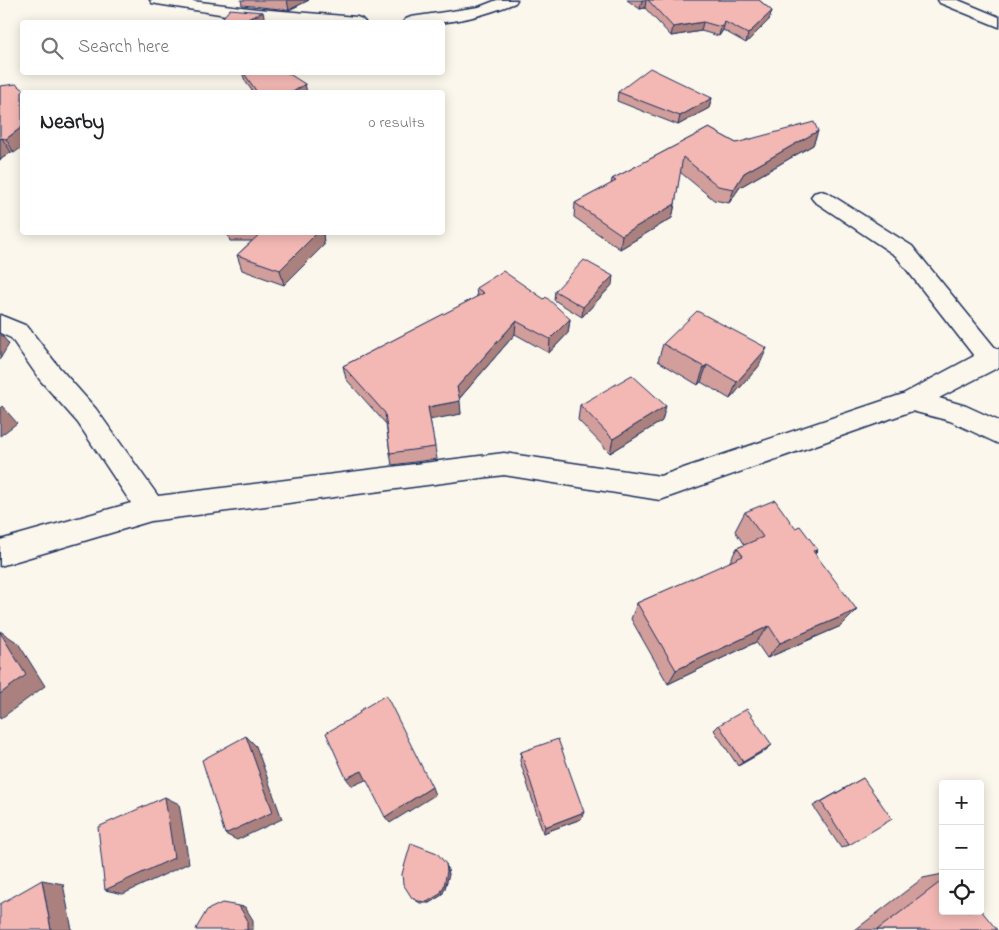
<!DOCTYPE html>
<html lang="en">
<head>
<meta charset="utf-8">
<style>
  :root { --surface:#fff; --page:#f6f6f6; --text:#202124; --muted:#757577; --line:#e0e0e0 }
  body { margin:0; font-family:"Indie Flower",sans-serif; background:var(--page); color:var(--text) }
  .controls { position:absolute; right:15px; bottom:15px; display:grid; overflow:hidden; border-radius:5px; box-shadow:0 2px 12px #0003 }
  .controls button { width:45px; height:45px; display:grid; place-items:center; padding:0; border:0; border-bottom:1px solid var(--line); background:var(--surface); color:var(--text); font:25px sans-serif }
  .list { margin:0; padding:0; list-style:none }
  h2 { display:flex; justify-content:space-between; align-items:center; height:65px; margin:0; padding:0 20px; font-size:21px }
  h2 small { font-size:16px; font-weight:400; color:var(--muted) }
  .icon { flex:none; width:28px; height:28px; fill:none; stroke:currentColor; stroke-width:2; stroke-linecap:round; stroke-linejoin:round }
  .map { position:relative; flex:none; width:999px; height:930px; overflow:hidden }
  .search { position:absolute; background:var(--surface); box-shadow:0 2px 12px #0003; left:20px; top:20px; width:425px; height:55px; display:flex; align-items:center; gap:12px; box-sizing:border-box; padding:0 18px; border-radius:5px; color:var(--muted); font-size:19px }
  .panel { position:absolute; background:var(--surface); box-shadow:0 2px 12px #0003; left:20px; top:90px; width:425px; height:145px; border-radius:5px }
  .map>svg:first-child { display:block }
</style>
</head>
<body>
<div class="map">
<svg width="999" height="930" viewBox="0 0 999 930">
  <rect width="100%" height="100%" fill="#fbf7ec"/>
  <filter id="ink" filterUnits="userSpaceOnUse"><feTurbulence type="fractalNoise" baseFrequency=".02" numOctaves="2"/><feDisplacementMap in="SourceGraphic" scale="10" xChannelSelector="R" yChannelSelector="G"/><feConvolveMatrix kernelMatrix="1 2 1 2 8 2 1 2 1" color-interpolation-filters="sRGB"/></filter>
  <g filter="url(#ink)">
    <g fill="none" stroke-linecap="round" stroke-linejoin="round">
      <g stroke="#1b2f5e" stroke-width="3">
        <g id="minor">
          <polygon points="150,0 184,0 257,9 357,17 362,19 365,22 299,22 232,16 157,4 152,3"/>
          <path d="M497 0H517L515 3C481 17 441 27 403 22L406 19 411 17 479 7Z"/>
          <polygon points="938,0 958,0 999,17 999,27 940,3"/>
          <polygon points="821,191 828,193 912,246 996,349 999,349 999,367 939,398 966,406 999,421 999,444 950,421 912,411 660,500 504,475 151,521 0,566 0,540 131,503 78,423 40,380 11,338 0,333 0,315 27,326 58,366 96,409 158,496 504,453 660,476 903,394 974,356 896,256 814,201 811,197 814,193"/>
        </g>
      </g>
      <use href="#minor" fill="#fbf7ec" fill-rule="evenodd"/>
    </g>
    <g fill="#d19e9b" stroke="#1b2f5e">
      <polygon points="241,0 309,0 289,10 242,5"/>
      <polygon points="627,0 759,0 772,11 769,20 746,43 723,30 719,36 701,31 671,36 645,8 640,9"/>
      <polygon points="242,72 307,92 253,92 245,81"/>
      <polygon points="0,86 14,153 11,152 0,160"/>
      <polygon points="618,92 712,98 709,108 678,125 617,101"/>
      <polygon points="709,128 736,143 818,131 813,145 740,187 729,203 714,200 680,172 675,204 672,218 620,249 574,217 575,203 611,184 612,179"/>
      <polygon points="227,232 323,232 324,245 284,285 242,270 237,255 252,241 230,241"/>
      <polygon points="612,285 582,317 554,300 555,291"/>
      <polygon points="476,288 570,319 568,333 549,353 515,334 459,399 461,414 430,419 437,459 392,465 390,453 386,424 346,379 343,366 477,297"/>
      <polygon points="663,344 759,366 730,399 701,382 698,385 658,361"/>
      <polygon points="580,405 662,421 610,453 578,420"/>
      <polygon points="745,512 795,528 818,550 815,553 841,626 767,658 756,642 668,684 631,619 637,603 729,563 737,548 744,545 735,531"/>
      <polygon points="719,725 766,750 738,766 714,730"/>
      <polygon points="521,752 581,819 543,833 520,761"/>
      <polygon points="863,778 849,845 841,848 813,806"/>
      <polygon points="446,864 449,874 445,888 442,895 429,903 420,903 412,898"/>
      <polygon points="943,874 943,911 997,930 855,930 923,878"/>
    </g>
    <g fill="#aa817e" stroke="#1b2f5e">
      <polygon points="287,0 309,0 289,10"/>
      <polygon points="642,0 646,0 645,8 640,9"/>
      <polygon points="772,11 769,20 746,43 748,34"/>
      <polygon points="263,12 265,21 262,22 241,22"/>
      <polygon points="703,22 701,31 671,36 673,27"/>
      <polygon points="725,22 723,30 719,36 721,27"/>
      <polygon points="305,84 307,92 293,92"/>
      <polygon points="712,98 709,108 678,125 680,116"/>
      <polygon points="22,127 22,147 14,153 6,139"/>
      <polygon points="818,131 813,145 740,187 729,203 734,189 744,173"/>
      <polygon points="2,138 11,152 0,160 0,139"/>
      <polygon points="675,204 672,218 620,249 622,235"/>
      <polygon points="318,232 323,232 324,245 284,285 280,270"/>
      <polygon points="613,276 612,285 582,317 583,307"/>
      <polygon points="570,319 568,333 549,353 550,339"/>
      <polygon points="516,321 515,334 458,400 457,387"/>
      <polygon points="0,333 9,344 0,359"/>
      <polygon points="767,348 759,366 730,399 737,382"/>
      <polygon points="707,365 701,382 698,385 704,367"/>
      <polygon points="460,401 461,414 429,420 428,407"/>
      <polygon points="2,406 17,423 0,436 0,408"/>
      <polygon points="666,406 662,421 610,453 613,439"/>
      <polygon points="857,610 841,626 767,658 780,643"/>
      <polygon points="769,626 756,642 668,684 676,670"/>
      <polygon points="0,631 18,643 45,686 0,719"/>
      <polygon points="246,736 256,746 282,819 237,840 225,834"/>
      <polygon points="772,745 766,750 738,766 743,762"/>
      <polygon points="362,771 368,779 352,786 346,778"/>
      <polygon points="432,787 435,795 390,823 385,817"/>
      <polygon points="165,797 179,804 189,863 123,894 105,890"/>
      <polygon points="584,812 581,819 543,833 545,827"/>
      <polygon points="446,864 449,874 445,888 442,895 429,903 427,902"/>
      <polygon points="42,880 63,884 72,930 51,930"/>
      <polygon points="239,906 245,907 253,920 253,930 247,930"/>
    </g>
    <g fill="#f3b8b4" stroke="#1b2f5e">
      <polygon points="648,0 759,0 772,11 748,34 725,22 721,27 703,22 673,27"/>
      <polygon points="230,9 263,12 241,22 219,22"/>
      <polygon points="650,68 712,98 680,116 618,92"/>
      <polygon points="243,72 286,72 305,84 293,92 257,92"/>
      <polygon points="16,84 27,92 22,92 22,127 6,139 2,138 0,139 0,86"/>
      <polygon points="814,122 818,131 744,173 734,189 718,186 683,157 675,204 622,235 575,203 616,181 612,179 709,128 736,143"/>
      <polygon points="262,232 318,232 280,270 237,255"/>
      <polygon points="584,260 613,276 583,307 555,291"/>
      <polygon points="503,271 544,299 546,297 570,319 550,339 516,321 457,387 460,401 428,407 435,447 390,453 385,413 343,366 484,293 476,288"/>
      <polygon points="697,311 767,348 737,382 707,365 704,367 663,344"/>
      <polygon points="632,375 666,406 613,439 580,405"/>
      <polygon points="775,500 795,528 800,526 818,550 813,551 857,610 780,643 769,626 676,670 637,603 743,556 737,548 763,537 745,512"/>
      <polygon points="0,632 26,675 0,694"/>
      <polygon points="386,695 432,787 385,817 362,771 346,778 326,733 360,713 359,711"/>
      <polygon points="747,709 772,745 743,762 719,725"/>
      <polygon points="246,736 273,812 225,834 202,760"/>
      <polygon points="558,739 584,812 545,827 521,752"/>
      <polygon points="863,778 892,819 849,845 821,802"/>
      <polygon points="165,797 174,858 105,890 98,827"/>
      <polygon points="411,843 437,853 446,864 447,871 444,886 440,894 427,902 418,901 412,898 403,884 402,874"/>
      <polygon points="42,880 51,930 0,930 0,904"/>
      <polygon points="943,880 943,911 980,911 980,909 997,930 877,930"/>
      <polygon points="222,903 239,906 247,919 247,930 196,930 197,927 207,910"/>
    </g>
  </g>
</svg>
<div class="controls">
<button>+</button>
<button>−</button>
<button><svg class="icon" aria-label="locate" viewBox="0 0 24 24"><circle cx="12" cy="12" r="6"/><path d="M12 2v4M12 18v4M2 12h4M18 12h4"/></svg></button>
</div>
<div class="search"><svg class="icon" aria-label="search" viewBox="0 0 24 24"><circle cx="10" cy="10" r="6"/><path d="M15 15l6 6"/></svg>Search here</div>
<section class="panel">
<h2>Nearby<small>0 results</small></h2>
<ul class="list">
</ul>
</section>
</div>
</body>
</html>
